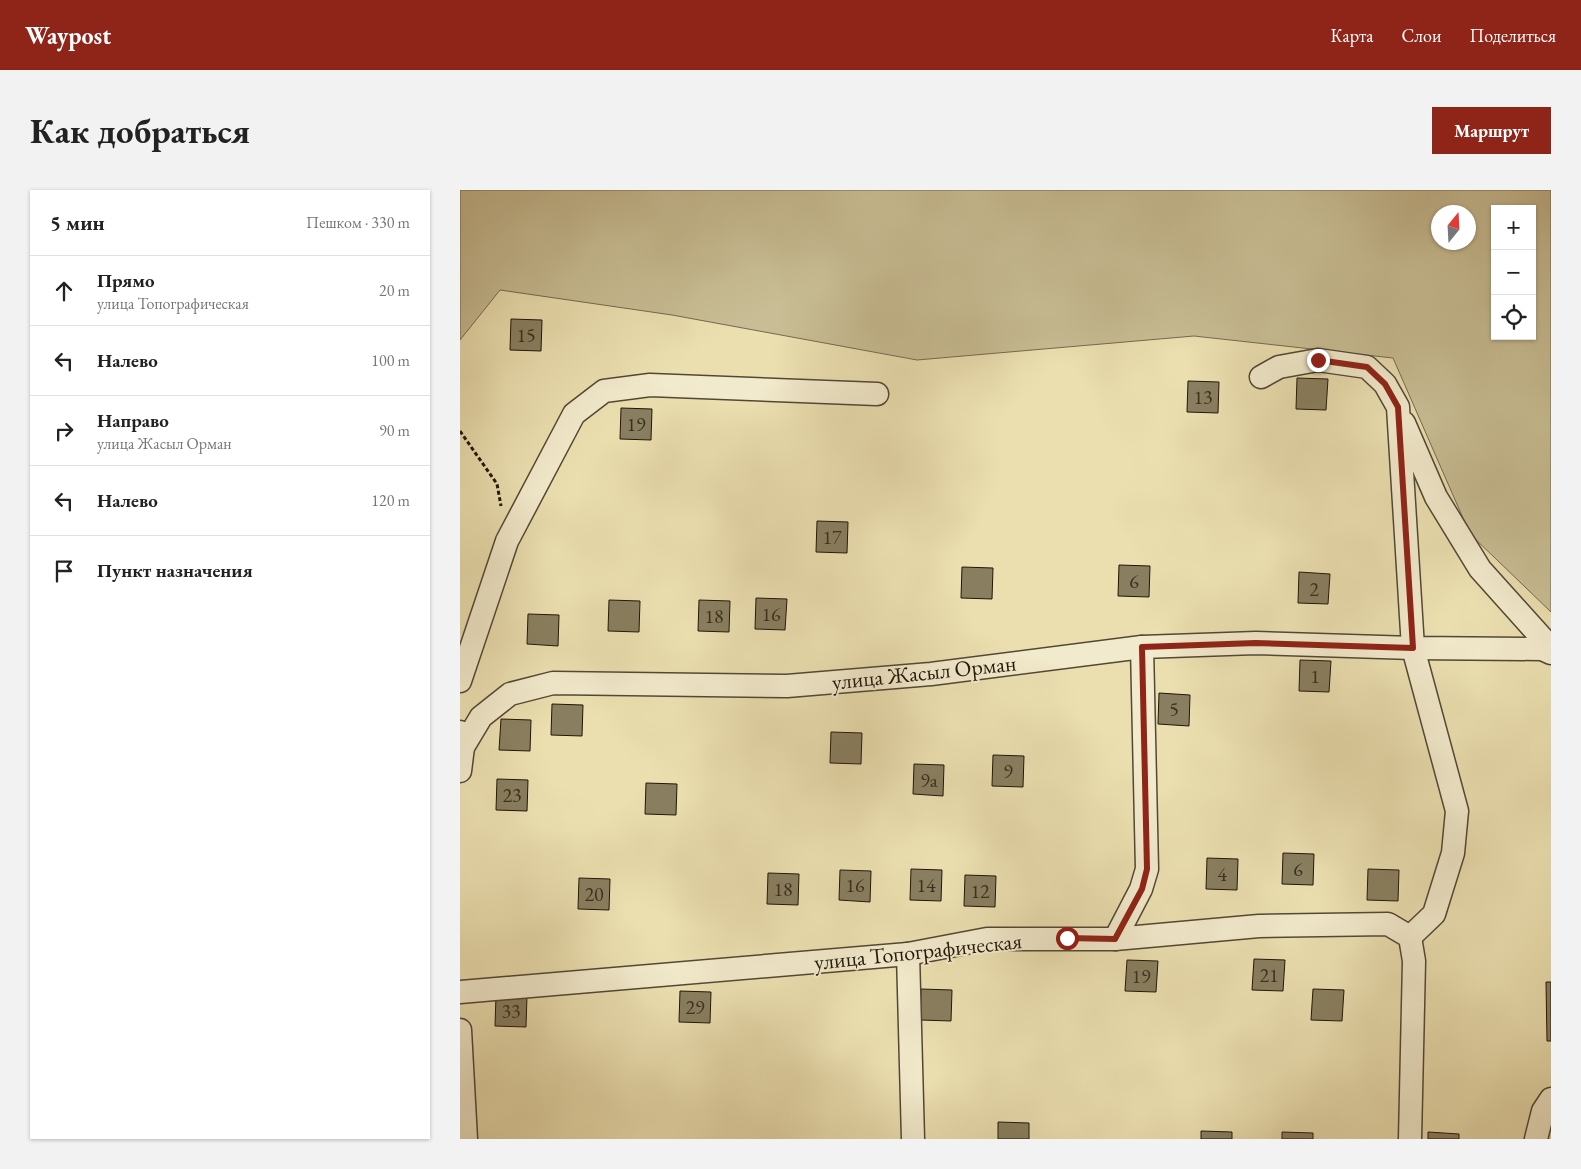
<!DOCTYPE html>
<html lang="ru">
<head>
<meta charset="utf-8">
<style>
  :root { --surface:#fff; --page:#f2f2f2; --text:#222; --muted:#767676; --line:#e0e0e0; --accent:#8f2418 }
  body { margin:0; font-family:"EB Garamond",serif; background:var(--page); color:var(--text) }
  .controls { position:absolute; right:15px; top:15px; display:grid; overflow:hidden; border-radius:0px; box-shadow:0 1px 4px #0004 }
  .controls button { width:45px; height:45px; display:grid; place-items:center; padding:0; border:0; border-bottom:1px solid var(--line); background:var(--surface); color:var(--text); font:25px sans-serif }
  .compass { position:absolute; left:971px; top:15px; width:45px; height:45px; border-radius:50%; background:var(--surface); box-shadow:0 1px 4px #0004; rotate:18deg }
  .stop { position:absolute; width:15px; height:15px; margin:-11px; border:4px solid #8f2418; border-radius:50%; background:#fff }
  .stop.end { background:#8f2418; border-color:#fff; box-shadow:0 1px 5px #0008 }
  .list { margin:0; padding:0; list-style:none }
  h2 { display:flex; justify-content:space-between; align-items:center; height:65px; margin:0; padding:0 20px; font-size:21px }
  h2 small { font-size:16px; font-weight:400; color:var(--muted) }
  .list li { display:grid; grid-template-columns:32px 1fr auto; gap:15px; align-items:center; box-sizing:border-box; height:70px; padding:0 20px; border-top:1px solid var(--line) }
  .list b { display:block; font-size:19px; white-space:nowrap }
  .list p { margin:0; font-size:16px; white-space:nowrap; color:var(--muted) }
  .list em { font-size:16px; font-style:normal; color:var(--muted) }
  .icon { flex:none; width:28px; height:28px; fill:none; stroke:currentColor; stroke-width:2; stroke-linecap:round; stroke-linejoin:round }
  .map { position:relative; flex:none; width:1091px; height:949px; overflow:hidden; border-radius:0px }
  header { display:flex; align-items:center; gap:30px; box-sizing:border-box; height:70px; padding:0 25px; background:var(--accent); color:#fff }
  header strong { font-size:24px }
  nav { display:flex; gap:28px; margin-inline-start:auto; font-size:18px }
  .intro { display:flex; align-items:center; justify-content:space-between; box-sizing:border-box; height:120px; padding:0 30px }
  h1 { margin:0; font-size:35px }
  .button { padding:12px 22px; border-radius:0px; background:var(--accent); color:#fff; font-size:18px; font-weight:700 }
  main { display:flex; gap:30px; padding:0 30px }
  aside { flex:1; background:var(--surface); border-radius:0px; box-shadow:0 1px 4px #0004 }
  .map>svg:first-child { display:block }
</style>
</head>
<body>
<header>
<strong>Waypost</strong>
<nav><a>Карта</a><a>Слои</a><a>Поделиться</a></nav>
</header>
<div class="intro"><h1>Как добраться</h1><a class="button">Маршрут</a></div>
<main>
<aside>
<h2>5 мин<small>Пешком · 330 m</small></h2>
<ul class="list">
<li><svg class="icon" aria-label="ahead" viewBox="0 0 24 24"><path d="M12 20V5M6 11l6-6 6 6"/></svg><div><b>Прямо</b><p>улица Топографическая</p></div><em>20 m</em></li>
<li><svg class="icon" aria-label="left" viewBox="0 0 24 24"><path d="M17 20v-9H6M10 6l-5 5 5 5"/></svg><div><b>Налево</b></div><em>100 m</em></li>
<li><svg class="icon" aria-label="right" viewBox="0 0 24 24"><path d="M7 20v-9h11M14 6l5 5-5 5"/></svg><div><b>Направо</b><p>улица Жасыл Орман</p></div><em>90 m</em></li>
<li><svg class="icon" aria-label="left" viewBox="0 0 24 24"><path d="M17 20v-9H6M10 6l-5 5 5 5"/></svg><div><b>Налево</b></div><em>120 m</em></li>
<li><svg class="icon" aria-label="arrive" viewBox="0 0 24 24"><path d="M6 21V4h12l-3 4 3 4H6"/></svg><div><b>Пункт назначения</b></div></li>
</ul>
</aside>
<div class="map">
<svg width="1091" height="949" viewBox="0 0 1091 949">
  <rect width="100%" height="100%" fill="#ebdfb0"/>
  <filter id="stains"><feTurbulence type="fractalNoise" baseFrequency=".004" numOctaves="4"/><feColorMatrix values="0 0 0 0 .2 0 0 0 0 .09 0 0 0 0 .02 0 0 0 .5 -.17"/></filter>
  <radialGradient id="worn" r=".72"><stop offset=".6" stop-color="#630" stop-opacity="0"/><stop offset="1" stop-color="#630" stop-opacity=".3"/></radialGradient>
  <path fill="#c8bd94" stroke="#746a4f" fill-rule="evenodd" d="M0 0H1091V422L1010 344 933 168 734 146 457 170 212 125 40 100 0 150ZM1035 19H1072V146H1035ZM978 22H1008V52H978Z"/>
  <g fill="#897f60" stroke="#1f160a">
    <polygon points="51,129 82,130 81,161 50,160"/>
    <polygon points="837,188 868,189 866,220 836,219"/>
    <polygon points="728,191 759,192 758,223 727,222"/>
    <polygon points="161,218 192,219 191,250 160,249"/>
    <polygon points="357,331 388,332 387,363 356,362"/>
    <polygon points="659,375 690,376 689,407 658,406"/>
    <polygon points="502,377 533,378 532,409 501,408"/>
    <polygon points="839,382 870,384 868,414 838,413"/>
    <polygon points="296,408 327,409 325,440 295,439"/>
    <polygon points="149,410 180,411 179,442 148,441"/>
    <polygon points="239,410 270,411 269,442 238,441"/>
    <polygon points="68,424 99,425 98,456 67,454"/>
    <polygon points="840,470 871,471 869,502 839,501"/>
    <polygon points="699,503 730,505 729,536 698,534"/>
    <polygon points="92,514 123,515 122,546 91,545"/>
    <polygon points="41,529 71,530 70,561 39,560"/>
    <polygon points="371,542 402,543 401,574 370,573"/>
    <polygon points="533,565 564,566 563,597 532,596"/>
    <polygon points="454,574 484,575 483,606 453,604"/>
    <polygon points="37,589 68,590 67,621 36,620"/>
    <polygon points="186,593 217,594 216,625 185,624"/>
    <polygon points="823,663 854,664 853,695 822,694"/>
    <polygon points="747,668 778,669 777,700 746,699"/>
    <polygon points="451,679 482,680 481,711 450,710"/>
    <polygon points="908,679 939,680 938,711 907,710"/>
    <polygon points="380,680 411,681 410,712 379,710"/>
    <polygon points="308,683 339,684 338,715 307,714"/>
    <polygon points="505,685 536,686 535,717 504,716"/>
    <polygon points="119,688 150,689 149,720 118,719"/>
    <polygon points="794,769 825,770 823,801 792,800"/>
    <polygon points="667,770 698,771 696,802 665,801"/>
    <polygon points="1086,792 1091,792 1091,851 1087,851"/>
    <polygon points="461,799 492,800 491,831 460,830"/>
    <polygon points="853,799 884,800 882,831 851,830"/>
    <polygon points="220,801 251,802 250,833 219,832"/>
    <polygon points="36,805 67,806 66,837 35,836"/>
    <polygon points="538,932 569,933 569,949 538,949"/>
    <polygon points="741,941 772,942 772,949 741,949"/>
    <polygon points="822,942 853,943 853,949 822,949"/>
    <polygon points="968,942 999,944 999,949 968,949"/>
  </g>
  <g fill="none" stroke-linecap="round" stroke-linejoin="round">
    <g stroke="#524834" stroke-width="25">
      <g id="minor">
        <polyline points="801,187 819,177 858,170 907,177 925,194 938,217 953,458 997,621 993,663 974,724 950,747"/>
        <polyline points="944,233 976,307 1020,379 1091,458"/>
        <polyline points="0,491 47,351 114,224 144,201 190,195 417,204"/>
        <polyline points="0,555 3,557 21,527 50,504 93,493 327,496 471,484 682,457 796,453 953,458 1082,459 1091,463"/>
        <polyline points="0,581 3,557 0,542"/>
        <polyline points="655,749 681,699 687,679 682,457"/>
        <polyline points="448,764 453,949"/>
        <polyline points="0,802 448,764 527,749 655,749 799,736 928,734 950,747 954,771 950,949"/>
        <polyline points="0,840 6,949"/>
        <polyline points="1076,949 1083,921 1091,909"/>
      </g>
    </g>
    <polyline stroke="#1f160a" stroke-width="3" stroke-dasharray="4 2.5" stroke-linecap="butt" points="0,241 37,294 41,316"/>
    <use href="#minor" stroke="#f2eacc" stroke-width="22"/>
  </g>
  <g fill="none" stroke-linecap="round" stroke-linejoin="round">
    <polyline stroke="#8f2418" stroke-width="6" points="607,748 655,749 682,699 687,679 682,457 796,453 953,458 938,217 925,194 907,177 858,170"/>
  </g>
  <g text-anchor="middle" stroke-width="4" stroke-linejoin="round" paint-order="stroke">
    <g font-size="20" fill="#3a3020">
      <text x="66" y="152">15</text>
      <text x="743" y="214">13</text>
      <text x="176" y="241">19</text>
      <text x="372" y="354">17</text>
      <text x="674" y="398">6</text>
      <text x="854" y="406">2</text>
      <text x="311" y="431">16</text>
      <text x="254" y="433">18</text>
      <text x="855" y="493">1</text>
      <text x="714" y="526">5</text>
      <text x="548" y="588">9</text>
      <text x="469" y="597">9а</text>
      <text x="52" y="612">23</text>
      <text x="838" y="686">6</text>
      <text x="762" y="691">4</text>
      <text x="395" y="702">16</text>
      <text x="466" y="702">14</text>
      <text x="323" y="706">18</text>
      <text x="520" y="708">12</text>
      <text x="134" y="711">20</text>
      <text x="809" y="792">21</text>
      <text x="681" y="793">19</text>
      <text x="235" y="824">29</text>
      <text x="51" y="828">33</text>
    </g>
    <g font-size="22" fill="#1f160a" stroke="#f2eacc">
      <text transform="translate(464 482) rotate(-6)" y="8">улица Жасыл Орман</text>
      <text transform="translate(458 761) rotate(-6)" y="8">улица Топографическая</text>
    </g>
  </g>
  <rect width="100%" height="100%" filter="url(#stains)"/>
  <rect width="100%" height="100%" fill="url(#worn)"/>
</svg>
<div class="controls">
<button>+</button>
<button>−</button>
<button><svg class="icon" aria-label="locate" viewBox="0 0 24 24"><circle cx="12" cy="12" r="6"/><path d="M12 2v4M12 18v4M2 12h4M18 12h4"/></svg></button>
</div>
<svg class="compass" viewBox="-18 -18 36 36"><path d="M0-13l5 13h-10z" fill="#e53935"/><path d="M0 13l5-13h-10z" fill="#767676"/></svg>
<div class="stop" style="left:607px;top:748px"></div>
<div class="stop end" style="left:858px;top:170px"></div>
</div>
</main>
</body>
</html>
